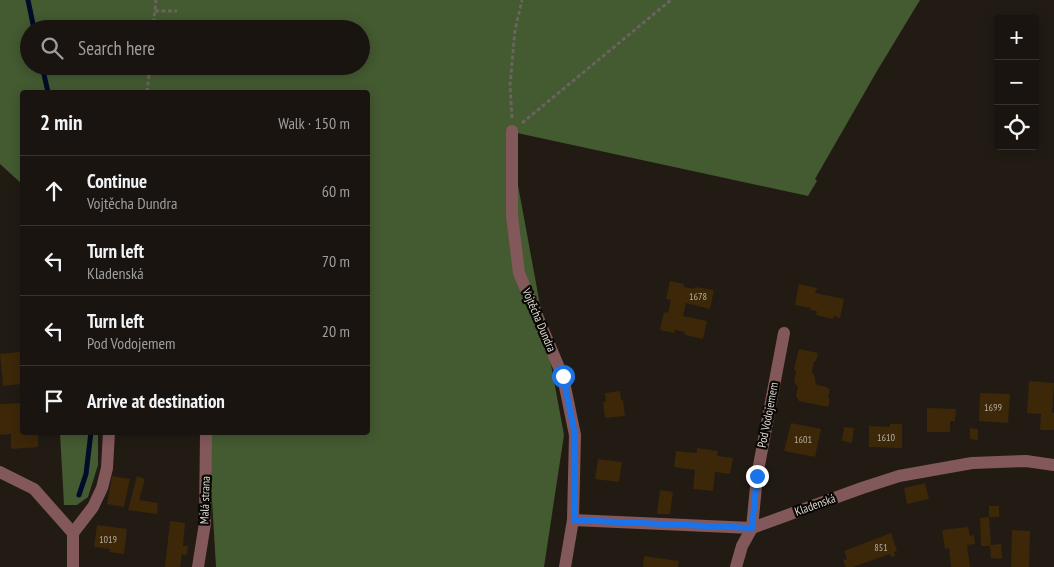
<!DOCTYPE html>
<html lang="en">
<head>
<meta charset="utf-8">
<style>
  :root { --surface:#19140f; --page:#26211d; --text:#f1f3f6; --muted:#9f9e9e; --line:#37332f }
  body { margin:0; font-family:"PT Sans Narrow",sans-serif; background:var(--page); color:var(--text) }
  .controls { position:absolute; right:15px; top:15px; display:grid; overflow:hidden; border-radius:5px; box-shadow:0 2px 12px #0003 }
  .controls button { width:45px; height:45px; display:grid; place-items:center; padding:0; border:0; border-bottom:1px solid var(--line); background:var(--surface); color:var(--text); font:25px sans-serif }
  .stop { position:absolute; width:15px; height:15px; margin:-11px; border:4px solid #1a73e8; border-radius:50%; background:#fff }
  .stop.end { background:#1a73e8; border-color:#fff; box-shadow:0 1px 5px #0008 }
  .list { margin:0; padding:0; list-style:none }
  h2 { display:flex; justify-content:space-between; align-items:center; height:65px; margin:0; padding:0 20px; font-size:21px }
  h2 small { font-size:16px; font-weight:400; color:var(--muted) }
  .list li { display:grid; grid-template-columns:32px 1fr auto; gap:15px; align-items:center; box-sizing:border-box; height:70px; padding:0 20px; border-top:1px solid var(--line) }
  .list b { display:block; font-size:19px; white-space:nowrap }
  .list p { margin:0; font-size:16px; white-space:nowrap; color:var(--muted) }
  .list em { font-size:16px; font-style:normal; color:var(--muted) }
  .icon { flex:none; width:28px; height:28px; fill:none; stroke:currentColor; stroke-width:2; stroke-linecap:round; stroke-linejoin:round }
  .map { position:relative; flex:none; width:1054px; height:567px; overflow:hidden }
  .search { position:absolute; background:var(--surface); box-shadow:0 2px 12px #0003; left:20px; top:20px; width:350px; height:55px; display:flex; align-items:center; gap:12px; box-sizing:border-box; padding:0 18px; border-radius:28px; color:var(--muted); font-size:19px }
  .panel { position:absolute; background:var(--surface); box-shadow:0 2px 12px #0003; left:20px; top:90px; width:350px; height:345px; border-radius:5px }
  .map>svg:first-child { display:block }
</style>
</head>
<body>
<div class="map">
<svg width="1054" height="567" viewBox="0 0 1054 567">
  <rect width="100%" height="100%" fill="#211b14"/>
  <g fill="#445a31" fill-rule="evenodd">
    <path d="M0 0H920L877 71 815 179 817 181 808 196 508 131 564 435 544 567H216L208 433 368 432V92H22V184L0 164ZM29 29H361V66H29Z"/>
    <polygon points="60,433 98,433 98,465 88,497 77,505 64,505"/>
  </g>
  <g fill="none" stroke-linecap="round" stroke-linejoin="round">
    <g stroke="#010b2a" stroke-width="5">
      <polyline points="28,0 34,29"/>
      <polyline points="42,66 48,92"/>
      <polyline points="79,495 86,474 91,432"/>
    </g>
  </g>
  <g fill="#3c2708">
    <polygon points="670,281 684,284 684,287 694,289 695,287 714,290 710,309 686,303 683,316 707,321 703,339 685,335 685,332 675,330 674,333 660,330 664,312 668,313 671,300 666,299"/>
    <polygon points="799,284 817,288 815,293 844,299 840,318 834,316 833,319 816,315 817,311 810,310 811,308 795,305"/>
    <polygon points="799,349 818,353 816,361 814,362 812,372 815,377 815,381 817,385 827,387 830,390 828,397 830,399 828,407 799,401 796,396 798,387 794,382 796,371 794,369"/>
    <polygon points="20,352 22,370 22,384 3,386 0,354"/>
    <polygon points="1029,381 1054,383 1052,413 1054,413 1054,430 1040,430 1041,414 1027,413"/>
    <polygon points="620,391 621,400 623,400 625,416 605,418 603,402 606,402 605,393"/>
    <polygon points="980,393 1010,394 1008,423 979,421"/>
    <polygon points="22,403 22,432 38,432 38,447 11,449 11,434 0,435 0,404"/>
    <polygon points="927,408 956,409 955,421 950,421 950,432 927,432"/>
    <polygon points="791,423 821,429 815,457 784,451"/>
    <polygon points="890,424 902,424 902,448 869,447 869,426 890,427"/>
    <polygon points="844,427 854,428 852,443 842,441"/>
    <polygon points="970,428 978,429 978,440 970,439"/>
    <polygon points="697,448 718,451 717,456 733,458 730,474 715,472 713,491 693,489 695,470 674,467 676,451 697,453"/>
    <polygon points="598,459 622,462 619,482 595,479"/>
    <polygon points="112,476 130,479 124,507 107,504"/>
    <polygon points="137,476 145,479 139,500 158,503 157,514 128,510"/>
    <polygon points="925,483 929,499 907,504 904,488"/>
    <polygon points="660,490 673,492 670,514 657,514"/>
    <polygon points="989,506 999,506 999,517 989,517 991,545 1001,544 1002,559 991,558 990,546 981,546 980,518 989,517"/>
    <polygon points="170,521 185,523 183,546 188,546 187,555 182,554 180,567 165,567"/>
    <polygon points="97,525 127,529 124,554 109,552 110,549 94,547"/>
    <polygon points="968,527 970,536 974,535 975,544 967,545 970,567 951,567 949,548 945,549 942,530"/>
    <polygon points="1012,530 1030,531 1029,567 1011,567"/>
    <polygon points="891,533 897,551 894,552 895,556 891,557 890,554 853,567 846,567 843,560 847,559 844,551"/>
    <polygon points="644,556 679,561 678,567 643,567"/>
  </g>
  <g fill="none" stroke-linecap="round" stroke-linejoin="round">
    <g stroke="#69645e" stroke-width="3" stroke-dasharray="4 2.5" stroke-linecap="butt">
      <polyline points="155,11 177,11"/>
      <polyline points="153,29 156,0"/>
      <polyline points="147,92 150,66"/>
      <polyline points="512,118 510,85 515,30 522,0"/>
      <polyline points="522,123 671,0"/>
    </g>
    <g stroke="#83585a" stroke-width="12">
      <polyline points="512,131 512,216 519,273 563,377 575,435 573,520 565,567"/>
      <polyline points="0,472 34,489 73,533"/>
      <polyline points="573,520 752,528 862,488 899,476 972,463 1026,461 1054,465"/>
      <polyline points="73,567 73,533 93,507 102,488 107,468 109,432"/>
      <polyline points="198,567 205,523 206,432"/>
      <polyline points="736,567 742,546 752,528 757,476 784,333"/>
    </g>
  </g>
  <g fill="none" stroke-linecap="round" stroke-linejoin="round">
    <polyline stroke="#1a73e8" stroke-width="6" points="563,376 575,435 574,520 752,528 757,476"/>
  </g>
  <g text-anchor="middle" stroke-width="4.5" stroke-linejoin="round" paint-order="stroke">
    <g font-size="10" fill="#b6ada2">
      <text x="698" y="300">1678</text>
      <text x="993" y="411">1699</text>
      <text x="886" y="441">1610</text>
      <text x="803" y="443">1601</text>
      <text x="108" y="543">1019</text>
      <text x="881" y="551">851</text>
    </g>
    <g font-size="12" fill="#dedad5" stroke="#090704">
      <text transform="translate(539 320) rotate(67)" y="4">Vojtěcha Dundra</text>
      <text transform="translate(768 415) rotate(-79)" y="4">Pod Vodojemem</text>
      <text transform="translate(205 500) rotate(-88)" y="4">Malá strana</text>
      <text transform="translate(815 505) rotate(-20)" y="4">Kladenská</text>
    </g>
  </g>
</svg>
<div class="controls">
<button>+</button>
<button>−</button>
<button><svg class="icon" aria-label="locate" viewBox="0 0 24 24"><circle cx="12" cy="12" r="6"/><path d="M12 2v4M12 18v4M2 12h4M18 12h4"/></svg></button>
</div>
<div class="stop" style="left:563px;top:376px"></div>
<div class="stop end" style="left:757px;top:476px"></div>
<div class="search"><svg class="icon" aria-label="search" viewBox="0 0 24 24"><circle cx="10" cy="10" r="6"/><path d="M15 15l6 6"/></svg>Search here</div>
<section class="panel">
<h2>2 min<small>Walk · 150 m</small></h2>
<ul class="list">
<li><svg class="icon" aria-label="ahead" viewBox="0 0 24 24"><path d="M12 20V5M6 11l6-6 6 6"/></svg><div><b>Continue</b><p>Vojtěcha Dundra</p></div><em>60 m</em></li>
<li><svg class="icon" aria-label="left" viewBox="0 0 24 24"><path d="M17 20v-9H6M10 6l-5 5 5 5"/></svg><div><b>Turn left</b><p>Kladenská</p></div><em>70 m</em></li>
<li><svg class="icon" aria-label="left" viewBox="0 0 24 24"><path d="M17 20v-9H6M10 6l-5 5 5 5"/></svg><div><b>Turn left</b><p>Pod Vodojemem</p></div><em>20 m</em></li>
<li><svg class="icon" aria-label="arrive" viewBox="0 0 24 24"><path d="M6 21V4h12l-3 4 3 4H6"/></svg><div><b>Arrive at destination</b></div></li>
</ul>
</section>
</div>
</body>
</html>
